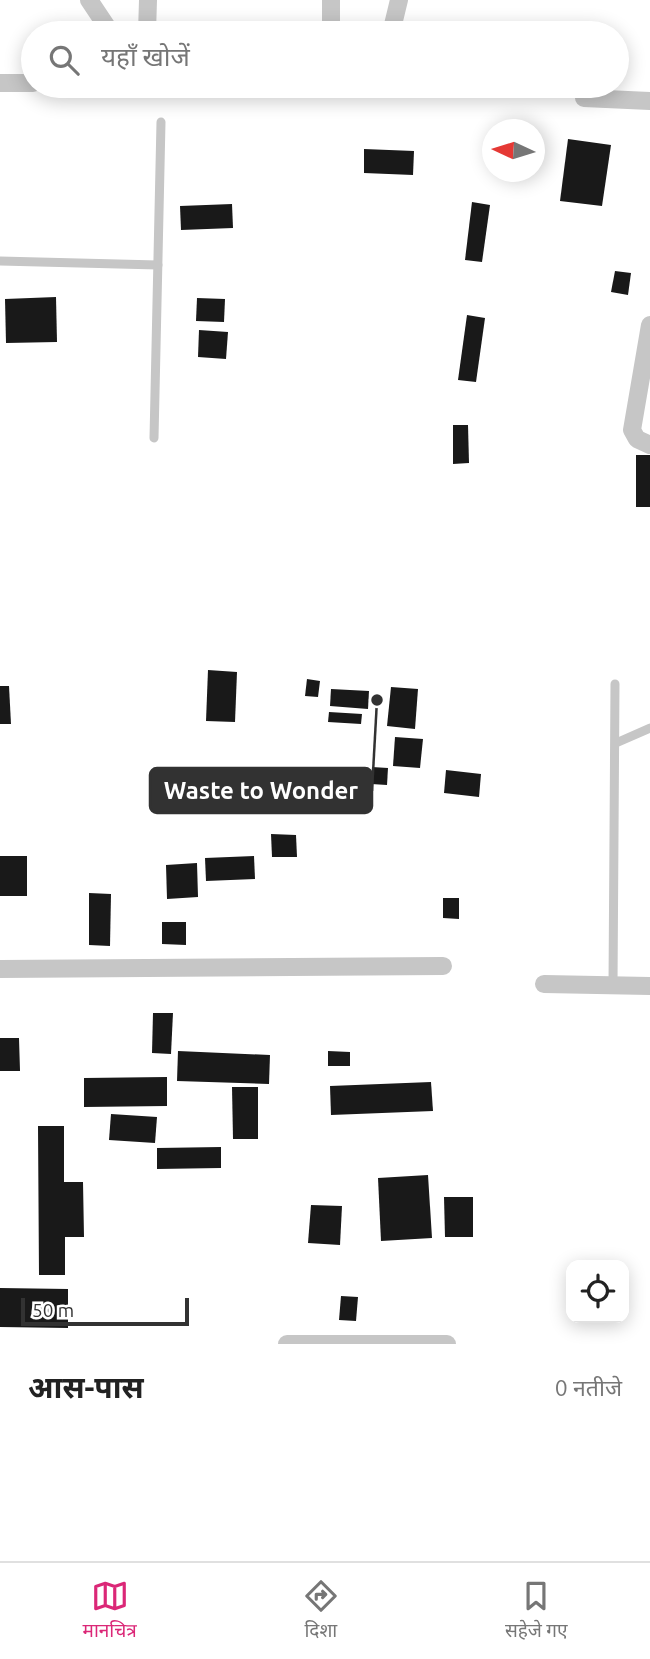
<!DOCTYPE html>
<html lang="hi">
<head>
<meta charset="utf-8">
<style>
  :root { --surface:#fff; --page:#f6f6f6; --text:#222; --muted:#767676; --line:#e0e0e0; --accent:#db2777 }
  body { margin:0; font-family:Ubuntu,"Noto Sans Devanagari",sans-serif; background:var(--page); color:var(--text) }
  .controls { position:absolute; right:21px; bottom:21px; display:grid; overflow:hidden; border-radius:14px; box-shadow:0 4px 18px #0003 }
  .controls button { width:63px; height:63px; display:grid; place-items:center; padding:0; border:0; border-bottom:2px solid var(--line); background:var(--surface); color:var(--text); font:35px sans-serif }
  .compass { position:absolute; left:482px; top:119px; width:63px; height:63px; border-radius:50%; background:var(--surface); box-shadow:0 4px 18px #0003; rotate:274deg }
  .scale { position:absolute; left:21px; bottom:18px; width:168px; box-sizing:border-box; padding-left:7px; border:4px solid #323232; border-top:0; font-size:19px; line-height:24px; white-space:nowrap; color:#323232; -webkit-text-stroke:5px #fff; paint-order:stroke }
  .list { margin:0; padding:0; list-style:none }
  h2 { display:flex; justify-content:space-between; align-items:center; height:91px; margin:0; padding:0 28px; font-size:30px }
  h2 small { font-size:23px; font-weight:400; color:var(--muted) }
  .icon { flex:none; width:38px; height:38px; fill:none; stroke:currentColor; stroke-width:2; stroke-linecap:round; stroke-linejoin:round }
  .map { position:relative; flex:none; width:650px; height:1344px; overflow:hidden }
  .search { position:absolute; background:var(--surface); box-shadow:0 4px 18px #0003; left:21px; right:21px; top:21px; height:77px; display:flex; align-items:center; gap:18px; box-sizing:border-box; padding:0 24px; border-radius:38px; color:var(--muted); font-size:26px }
  .sheet { height:217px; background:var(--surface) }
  nav { display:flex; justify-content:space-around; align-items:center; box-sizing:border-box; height:98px; border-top:2px solid var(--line); background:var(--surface); font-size:19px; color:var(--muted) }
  nav a { display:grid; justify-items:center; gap:4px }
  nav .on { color:var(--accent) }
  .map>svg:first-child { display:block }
</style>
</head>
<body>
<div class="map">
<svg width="650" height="1344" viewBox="0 0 650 1344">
  <rect width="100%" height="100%" fill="#fff"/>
  <g fill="#191919">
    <polygon points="568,139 611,145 602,206 560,201"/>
    <polygon points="364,149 414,151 413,175 364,173"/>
    <polygon points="472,202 490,205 482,262 465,260"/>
    <polygon points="232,204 233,228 181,230 180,206"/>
    <polygon points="615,271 631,273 628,295 611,292"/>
    <polygon points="56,297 57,342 6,343 5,299"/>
    <polygon points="197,298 225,299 224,322 196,321"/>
    <polygon points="467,315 485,318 476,382 458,380"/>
    <polygon points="199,330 228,332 226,359 198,357"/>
    <polygon points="453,425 468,425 469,463 453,464"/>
    <rect x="636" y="455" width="14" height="52"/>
    <polygon points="208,670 237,672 235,722 206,721"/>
    <polygon points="307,679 320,681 318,697 305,696"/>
    <polygon points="0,686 9,686 11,724 0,724"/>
    <polygon points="391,687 418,689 415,729 387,726"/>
    <polygon points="331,689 369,691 368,709 330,706"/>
    <polygon points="329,712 362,714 361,724 328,722"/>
    <polygon points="395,737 423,739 420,768 393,766"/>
    <polygon points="372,767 388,768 387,785 371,784"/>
    <polygon points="446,770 481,774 479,797 444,793"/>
    <polygon points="271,834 296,835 297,857 272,857"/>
    <rect x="0" y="856" width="27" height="40"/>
    <polygon points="254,856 255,879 206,881 205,858"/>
    <polygon points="197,863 198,897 167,899 166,865"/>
    <polygon points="89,893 111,894 110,946 89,945"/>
    <polygon points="443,898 459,898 459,919 443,918"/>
    <polygon points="162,922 186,922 186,945 162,944"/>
    <polygon points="153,1013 173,1013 171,1054 152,1053"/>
    <polygon points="0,1038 19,1038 20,1071 0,1071"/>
    <polygon points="178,1051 270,1055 269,1084 177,1081"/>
    <polygon points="328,1051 350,1052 350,1066 328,1066"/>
    <polygon points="167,1077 167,1106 84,1107 84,1078"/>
    <polygon points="431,1082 433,1111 331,1115 330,1086"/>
    <polygon points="232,1087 258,1087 258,1139 233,1139"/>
    <polygon points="111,1114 157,1117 155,1143 109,1140"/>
    <polygon points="38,1126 64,1126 64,1182 83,1182 84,1237 65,1237 65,1275 39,1275"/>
    <polygon points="221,1147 221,1168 157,1169 157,1148"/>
    <polygon points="428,1175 432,1238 381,1241 378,1178"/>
    <polygon points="444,1197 473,1197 473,1237 445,1237"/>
    <polygon points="311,1205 342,1206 340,1245 308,1243"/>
    <polygon points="0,1288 68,1289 68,1328 0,1327"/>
    <polygon points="341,1296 358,1297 356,1321 339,1320"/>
  </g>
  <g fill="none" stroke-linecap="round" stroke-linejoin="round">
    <g stroke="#c6c6c6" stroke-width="9">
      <polyline points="0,261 158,265"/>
      <polyline points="154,438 161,122"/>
      <polyline points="616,743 650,728"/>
      <polyline points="613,985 615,684"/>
    </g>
    <g stroke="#c6c6c6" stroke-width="18">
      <polyline points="89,0 111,33"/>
      <polyline points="147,33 148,0"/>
      <polyline points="331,33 331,0"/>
      <polyline points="391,33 399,0"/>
      <polyline points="0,83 33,83"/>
      <polyline points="584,98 650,101"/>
      <polyline points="650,325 632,430 637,439 650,445"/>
      <polyline points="0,969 443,966"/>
      <polyline points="544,984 650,986"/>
      <polyline points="287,1344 447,1344"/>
    </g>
  </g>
  <path fill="none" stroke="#323232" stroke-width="2.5" d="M377 700L372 791"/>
  <circle fill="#323232" stroke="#fff" stroke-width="2.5" cx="377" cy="700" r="7"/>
  <rect fill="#323232" stroke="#323232" stroke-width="2.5" x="150" y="768" width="222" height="45" rx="7"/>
  <g font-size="24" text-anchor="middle" font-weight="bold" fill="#fff">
    <text x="261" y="799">Waste to Wonder</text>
  </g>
</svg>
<div class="controls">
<button><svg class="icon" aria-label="locate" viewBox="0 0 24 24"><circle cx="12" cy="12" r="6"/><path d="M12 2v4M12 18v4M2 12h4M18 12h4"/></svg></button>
</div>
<svg class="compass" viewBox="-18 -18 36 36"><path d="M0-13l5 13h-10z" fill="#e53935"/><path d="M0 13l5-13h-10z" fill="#767676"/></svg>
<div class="scale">50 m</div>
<div class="search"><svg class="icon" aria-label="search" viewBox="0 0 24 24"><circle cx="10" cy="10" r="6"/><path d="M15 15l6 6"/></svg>यहाँ खोजें</div>
</div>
<section class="sheet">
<h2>आस-पास<small>0 नतीजे</small></h2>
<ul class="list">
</ul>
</section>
<nav>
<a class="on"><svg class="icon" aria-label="map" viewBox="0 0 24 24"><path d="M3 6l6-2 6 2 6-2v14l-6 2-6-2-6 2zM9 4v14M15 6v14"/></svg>मानचित्र</a>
<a><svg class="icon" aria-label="directions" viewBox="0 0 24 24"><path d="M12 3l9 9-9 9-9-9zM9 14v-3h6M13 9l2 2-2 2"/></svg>दिशा</a>
<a><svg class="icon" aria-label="saved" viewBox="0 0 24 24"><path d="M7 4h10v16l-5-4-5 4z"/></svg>सहेजे गए</a>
</nav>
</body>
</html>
